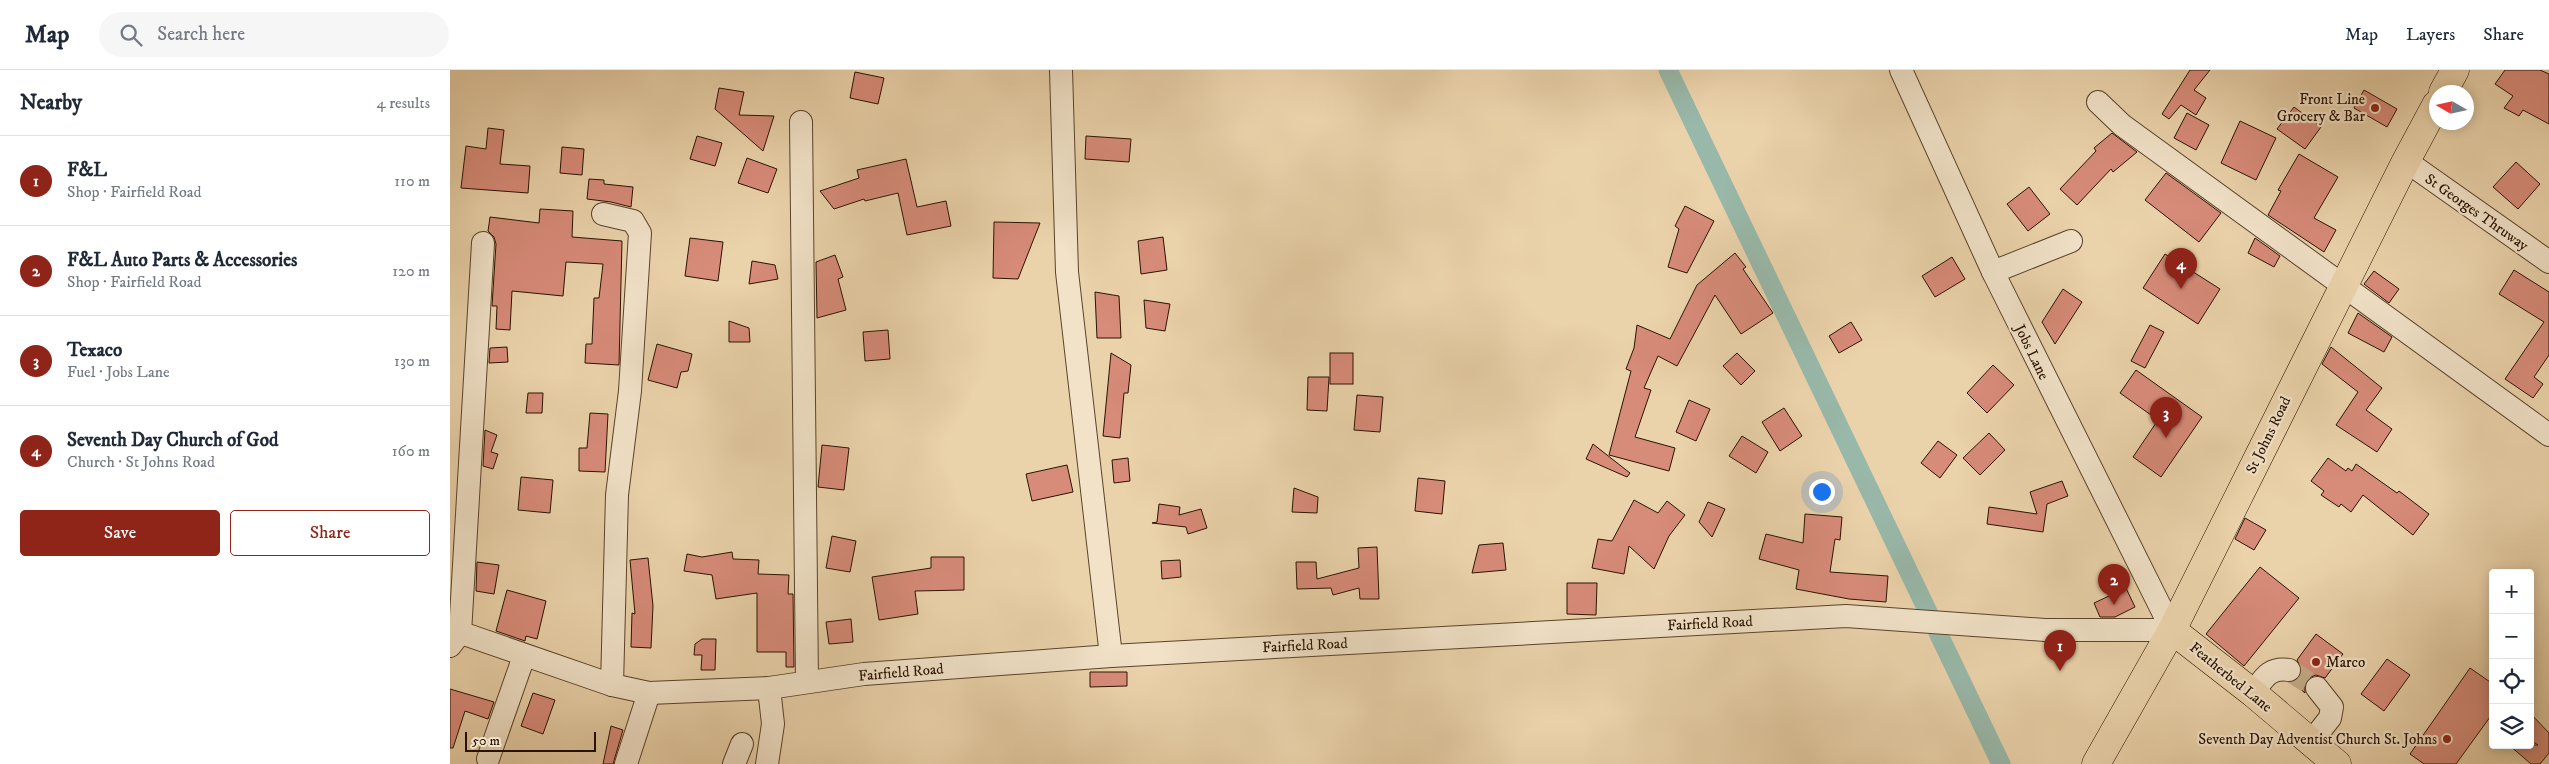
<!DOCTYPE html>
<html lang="en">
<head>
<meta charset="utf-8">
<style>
  :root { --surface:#fff; --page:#f6f6f7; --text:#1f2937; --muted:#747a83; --line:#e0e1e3; --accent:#8f2418 }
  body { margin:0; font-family:"IM FELL DW Pica",serif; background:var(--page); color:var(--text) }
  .controls { position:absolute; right:15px; bottom:15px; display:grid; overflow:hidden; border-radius:5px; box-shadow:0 2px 12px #0003 }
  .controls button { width:45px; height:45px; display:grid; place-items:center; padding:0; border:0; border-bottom:1px solid var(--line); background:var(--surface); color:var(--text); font:25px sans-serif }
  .compass { position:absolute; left:1979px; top:15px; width:45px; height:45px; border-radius:50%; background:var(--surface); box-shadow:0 2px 12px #0003; rotate:279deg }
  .scale { position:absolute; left:15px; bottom:12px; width:131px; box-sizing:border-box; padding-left:5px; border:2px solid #2a1300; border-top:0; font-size:14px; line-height:18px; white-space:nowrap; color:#2a1300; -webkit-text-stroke:4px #f1e2c8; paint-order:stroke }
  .you { position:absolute; left:1371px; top:421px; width:18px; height:18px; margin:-12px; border:4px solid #fff; border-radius:50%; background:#1a73e8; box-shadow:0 0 0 8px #1a73e833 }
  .badge { display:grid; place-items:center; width:32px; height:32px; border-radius:50%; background:var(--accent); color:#fff; font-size:16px; font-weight:700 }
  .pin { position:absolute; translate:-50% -41px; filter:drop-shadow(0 1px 2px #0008) }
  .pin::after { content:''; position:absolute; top:26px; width:18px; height:15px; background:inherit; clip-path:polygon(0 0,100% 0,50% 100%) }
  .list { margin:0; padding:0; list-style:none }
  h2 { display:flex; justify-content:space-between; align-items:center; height:65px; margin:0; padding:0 20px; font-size:21px }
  h2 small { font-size:16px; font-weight:400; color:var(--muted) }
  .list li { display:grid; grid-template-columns:32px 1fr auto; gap:15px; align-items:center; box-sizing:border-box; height:90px; padding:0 20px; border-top:1px solid var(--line) }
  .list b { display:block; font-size:19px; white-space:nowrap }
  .list p { margin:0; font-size:16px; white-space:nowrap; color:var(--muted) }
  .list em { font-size:16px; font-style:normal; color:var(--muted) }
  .actions { display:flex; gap:10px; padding:15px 20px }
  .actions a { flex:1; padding:11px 0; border:1px solid var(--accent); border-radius:5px; text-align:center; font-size:18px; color:var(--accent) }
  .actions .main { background:var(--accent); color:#fff }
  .icon { flex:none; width:28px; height:28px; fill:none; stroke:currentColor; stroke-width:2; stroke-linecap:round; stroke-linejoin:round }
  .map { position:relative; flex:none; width:2099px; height:694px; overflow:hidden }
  header { display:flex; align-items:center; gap:30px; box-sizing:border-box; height:70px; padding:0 25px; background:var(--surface); border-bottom:1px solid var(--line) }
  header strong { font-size:24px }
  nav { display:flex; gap:28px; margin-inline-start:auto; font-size:18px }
  .search { width:350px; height:45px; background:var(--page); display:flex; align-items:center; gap:12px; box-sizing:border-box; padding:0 18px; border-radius:28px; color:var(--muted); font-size:19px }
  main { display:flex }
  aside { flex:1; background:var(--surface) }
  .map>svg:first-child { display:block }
</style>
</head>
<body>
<header>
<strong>Map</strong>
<div class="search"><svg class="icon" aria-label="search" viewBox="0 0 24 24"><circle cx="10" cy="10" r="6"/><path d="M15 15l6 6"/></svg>Search here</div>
<nav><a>Map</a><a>Layers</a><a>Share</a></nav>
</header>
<main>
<aside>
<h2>Nearby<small>4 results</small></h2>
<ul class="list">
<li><span class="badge">1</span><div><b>F&amp;L</b><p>Shop · Fairfield Road</p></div><em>110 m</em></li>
<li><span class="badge">2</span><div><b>F&amp;L Auto Parts &amp; Accessories</b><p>Shop · Fairfield Road</p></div><em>120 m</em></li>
<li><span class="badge">3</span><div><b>Texaco</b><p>Fuel · Jobs Lane</p></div><em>130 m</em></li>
<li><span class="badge">4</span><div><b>Seventh Day Church of God</b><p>Church · St Johns Road</p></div><em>160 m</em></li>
</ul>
<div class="actions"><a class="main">Save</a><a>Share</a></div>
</aside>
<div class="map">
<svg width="2099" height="694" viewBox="0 0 2099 694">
  <rect width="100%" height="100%" fill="#ead2aa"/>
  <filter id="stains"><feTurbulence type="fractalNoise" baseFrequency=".004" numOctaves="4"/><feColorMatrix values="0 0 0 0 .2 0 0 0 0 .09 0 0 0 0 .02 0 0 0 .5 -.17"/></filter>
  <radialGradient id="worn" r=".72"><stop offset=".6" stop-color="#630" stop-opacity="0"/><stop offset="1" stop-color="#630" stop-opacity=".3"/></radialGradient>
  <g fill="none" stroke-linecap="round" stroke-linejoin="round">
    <polyline stroke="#98b8a9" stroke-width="19" points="1218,0 1551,694"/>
  </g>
  <g fill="#d78b79" stroke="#2a1300">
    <polygon points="1740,0 1760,0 1744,20 1756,28 1746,45 1731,35 1719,49 1712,44"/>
    <polygon points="2055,0 2090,0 2099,4 2099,54 2073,40 2069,46 2054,38 2063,26 2045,14"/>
    <polygon points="405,2 434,8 428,34 400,28"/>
    <polygon points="269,18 294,22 289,45 324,46 313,81 265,39"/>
    <polygon points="1914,20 1947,39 1937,57 1904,38"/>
    <polygon points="1844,37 1871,57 1855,79 1827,59"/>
    <polygon points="1737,43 1759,55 1746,80 1724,68"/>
    <polygon points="1790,51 1826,68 1806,110 1771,93"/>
    <polygon points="38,58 54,60 50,94 80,96 78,123 11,118 16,76 36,79"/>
    <polygon points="1662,63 1687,82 1663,102 1661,99 1627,135 1610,119 1646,81 1644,78"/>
    <polygon points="247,66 272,73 265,96 240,89"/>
    <polygon points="636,66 681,69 679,92 635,89"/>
    <polygon points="112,77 134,79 132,105 110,103"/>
    <polygon points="1849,84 1888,107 1864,148 1886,160 1874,182 1818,145 1831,121 1828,120"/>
    <polygon points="297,88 327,99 318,123 288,113"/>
    <polygon points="456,89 467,137 496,131 501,156 457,165 448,123 415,131 414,129 384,139 370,121 409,108 407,100"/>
    <polygon points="2066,92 2090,114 2068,139 2043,117"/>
    <polygon points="1716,103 1771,143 1749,172 1695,130"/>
    <polygon points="139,109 154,110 154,114 183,117 181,137 161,132 137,129"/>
    <polygon points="1579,117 1600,144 1578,161 1557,134"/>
    <polygon points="1235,136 1264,151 1237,203 1218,197 1229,159 1225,156"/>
    <polygon points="90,139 123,141 122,167 172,171 169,295 135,293 136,274 142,274 144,228 149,228 153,194 116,192 113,226 62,221 60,260 46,259 47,236 42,236 46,174 44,167 38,161 40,147 89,153"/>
    <polygon points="544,152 590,153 568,209 543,208"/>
    <polygon points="713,167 717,200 691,204 688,171"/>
    <polygon points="240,168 273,172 268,211 235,206"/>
    <polygon points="1805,168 1830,186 1824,197 1798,183"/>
    <polygon points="1285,183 1296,197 1293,199 1323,243 1291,264 1265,225 1227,296 1208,286 1194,318 1201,320 1185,367 1225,378 1219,401 1159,385 1181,301 1176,299 1184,278 1187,255 1220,269 1247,215"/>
    <polygon points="1715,184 1770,219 1748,254 1693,218"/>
    <polygon points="385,185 393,207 388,209 396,240 367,248 366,192"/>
    <polygon points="1502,187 1515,209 1485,227 1472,206"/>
    <polygon points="302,191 325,195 328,209 299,214"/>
    <polygon points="2064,200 2099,222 2099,285 2084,307 2093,314 2083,328 2055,309 2094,252 2049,224"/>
    <polygon points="1924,201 1949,219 1939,233 1914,214"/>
    <polygon points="1613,219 1632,232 1605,274 1592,252"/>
    <polygon points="645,222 669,226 671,268 647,268"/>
    <polygon points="694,230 720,234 715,261 696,258"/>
    <polygon points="1908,243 1942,267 1934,282 1898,263"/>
    <polygon points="279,251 299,258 300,272 279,272"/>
    <polygon points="1401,252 1412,270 1389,283 1379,266"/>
    <polygon points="1700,255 1714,262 1695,298 1681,291"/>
    <polygon points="438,260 440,289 415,291 413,262"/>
    <polygon points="207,274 242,284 238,301 231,302 227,318 198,310"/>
    <polygon points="57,277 58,292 39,293 40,278"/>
    <polygon points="1881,277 1932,318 1916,340 1942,359 1927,382 1886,355 1908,322 1872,294"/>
    <polygon points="661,283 681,295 678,323 674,323 670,368 653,366"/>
    <rect x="880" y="283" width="23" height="31"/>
    <polygon points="1287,283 1305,301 1291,315 1273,296"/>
    <polygon points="1543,295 1564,315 1537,343 1517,323"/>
    <polygon points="1686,300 1752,347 1711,407 1683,387 1708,350 1670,323"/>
    <polygon points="858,307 879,307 877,341 857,340"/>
    <polygon points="78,323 93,323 92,343 76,343"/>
    <polygon points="907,325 933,327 930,362 904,360"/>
    <polygon points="1239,330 1260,339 1246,371 1226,362"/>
    <polygon points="1334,338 1352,366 1330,381 1312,352"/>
    <polygon points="140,343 158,344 155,402 129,401 129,378 137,378"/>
    <polygon points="35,360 47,365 41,382 48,384 43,399 33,396"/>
    <polygon points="1539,363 1555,380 1530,405 1513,388"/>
    <polygon points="1292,366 1318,382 1306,403 1279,386"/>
    <polygon points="1488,371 1507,385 1490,408 1471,393"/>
    <polygon points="1143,374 1180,403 1177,407 1136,389"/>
    <polygon points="372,375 399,378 394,420 368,417"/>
    <polygon points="678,388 680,411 664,413 662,390"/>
    <polygon points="1878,388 1896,401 1898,398 1902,401 1906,394 1947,423 1949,421 1979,444 1963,465 1913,425 1901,442 1891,434 1889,437 1871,425 1874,421 1861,411"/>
    <polygon points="617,395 623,422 582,431 576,404"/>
    <polygon points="71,407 103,410 100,443 68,440"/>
    <polygon points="968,408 995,411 992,444 965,441"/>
    <polygon points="1612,411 1618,426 1597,434 1593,462 1537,454 1539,437 1587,444 1580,422"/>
    <polygon points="844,418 868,427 867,443 842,442"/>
    <polygon points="1184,430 1208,443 1217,431 1235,445 1219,466 1204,499 1179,476 1174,504 1142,498 1148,469 1162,471"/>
    <polygon points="1258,432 1275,439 1262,467 1249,452"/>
    <polygon points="709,434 730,437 729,445 751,439 757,458 738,464 736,457 702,453 707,452"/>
    <polygon points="1355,444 1392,447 1390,470 1385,469 1380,502 1438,506 1436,532 1399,529 1346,519 1349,500 1309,489 1316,464 1353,473"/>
    <polygon points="1795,448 1816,460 1804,480 1785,469"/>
    <polygon points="382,466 406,471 400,502 376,498"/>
    <polygon points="1053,473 1056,500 1022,503 1029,475"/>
    <polygon points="927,477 929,529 910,529 909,518 883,525 881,518 847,519 846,492 866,492 867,509 909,498 908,478"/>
    <polygon points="282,482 283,489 309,490 308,504 339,505 338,524 343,524 344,597 336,597 336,582 307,582 307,523 266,529 262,505 234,501 237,484 252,487"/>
    <polygon points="481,487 514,487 514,520 465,521 468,544 429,550 422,507 481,498"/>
    <polygon points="198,488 203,536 201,578 181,577 182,543 185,544 180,490"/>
    <polygon points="730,490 731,507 712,509 711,491"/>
    <polygon points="27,492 49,495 44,524 26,521"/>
    <polygon points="1810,497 1849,528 1794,596 1756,564"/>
    <polygon points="1117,513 1147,513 1146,545 1117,544"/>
    <polygon points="1676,518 1685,537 1665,547 1650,547 1644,533"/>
    <polygon points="57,520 96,531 87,569 76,566 75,571 46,561"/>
    <polygon points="401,549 403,572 379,574 376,552"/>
    <polygon points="1866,564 1893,584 1875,608 1866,605 1859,608 1855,614 1855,623 1842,612 1850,608 1852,601 1847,590"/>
    <polygon points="252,569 266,569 265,600 251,600 252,585 244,585 245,574"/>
    <polygon points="1937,589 1960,605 1934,641 1911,624"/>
    <polygon points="2020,598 2043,614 2043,643 2006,694 1974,694 1960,684"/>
    <polygon points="640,602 677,602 677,616 640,617"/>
    <polygon points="0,619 44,632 38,649 15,641 3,678 0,678"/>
    <polygon points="83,623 105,630 93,664 71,656"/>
    <polygon points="2080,643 2099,663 2099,683 2090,694 2081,694 2059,675 2088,675 2080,670"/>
    <polygon points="161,656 173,660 163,694 153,694"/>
  </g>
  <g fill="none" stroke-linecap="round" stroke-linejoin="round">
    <polyline stroke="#c4ac88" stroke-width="22" stroke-dasharray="22 11" stroke-linecap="butt" points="1839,600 1867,618"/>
    <g stroke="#5a432a" stroke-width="24">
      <g id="minor">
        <polyline points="611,0 617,202 661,586"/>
        <polyline points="1648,32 1672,55 2099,365"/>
        <polyline points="351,52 357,611"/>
        <polyline points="1956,91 2099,192"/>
        <polyline points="153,144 183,151 190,163 180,321 167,425 162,615"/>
        <polyline points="1543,202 1621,171"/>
        <polyline points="0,559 162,615 199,623 319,618 414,604 661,586 1396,546 1595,560 1722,560 1543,202 1451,0"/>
        <polyline points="0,576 10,563 33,173"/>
        <path d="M1803 623C1814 608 1819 597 1839 600"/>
        <polyline points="1861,672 1880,648 1882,637 1867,618"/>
        <polyline points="38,689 74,586"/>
        <polyline points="176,694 199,623"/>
        <polyline points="284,694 292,674"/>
        <polyline points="317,694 323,654 319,618"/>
      </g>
    </g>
    <g stroke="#2a1300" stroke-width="29">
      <g id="major">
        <polyline points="1993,22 2005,0"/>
        <polyline points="1722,560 1803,623 1887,694"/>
        <polyline points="1646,694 1722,560 1956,91 1986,35"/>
      </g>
    </g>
    <use href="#minor" stroke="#f1e2c8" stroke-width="22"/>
    <use href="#major" stroke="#ead2aa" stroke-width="28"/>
  </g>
  <g fill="#8f2418" stroke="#f1e2c8" stroke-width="2">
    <circle cx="1925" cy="38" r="5"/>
    <circle cx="1866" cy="592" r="5"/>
    <circle cx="1997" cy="669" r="5"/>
  </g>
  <g text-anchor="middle" stroke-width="4.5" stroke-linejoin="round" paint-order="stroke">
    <g font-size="15" fill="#2a1300" stroke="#f1e2c8" text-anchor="end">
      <text x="1915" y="34">Front Line<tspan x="1915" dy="17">Grocery &amp; Bar</tspan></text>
      <text x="1876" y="597" text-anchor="start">Marco</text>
      <text x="1987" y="674">Seventh Day Adventist Church St. Johns</text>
    </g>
    <g font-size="15" fill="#2a1300" stroke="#f1e2c8">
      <text transform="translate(2027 142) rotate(35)" y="5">St Georges Thruway</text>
      <text transform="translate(1582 282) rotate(64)" y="5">Jobs Lane</text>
      <text transform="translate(1818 365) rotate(-64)" y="5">St Johns Road</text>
      <text transform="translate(1260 553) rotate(-3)" y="5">Fairfield Road</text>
      <text transform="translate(855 575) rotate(-3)" y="5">Fairfield Road</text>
      <text transform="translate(451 602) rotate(-5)" y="5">Fairfield Road</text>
      <text transform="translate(1781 607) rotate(39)" y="5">Featherbed Lane</text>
    </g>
  </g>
  <rect width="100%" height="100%" filter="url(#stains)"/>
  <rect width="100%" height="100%" fill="url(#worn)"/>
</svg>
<div class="controls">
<button>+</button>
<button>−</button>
<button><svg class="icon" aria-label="locate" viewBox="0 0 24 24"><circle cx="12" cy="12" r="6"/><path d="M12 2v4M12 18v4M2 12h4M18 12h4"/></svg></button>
<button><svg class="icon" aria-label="layers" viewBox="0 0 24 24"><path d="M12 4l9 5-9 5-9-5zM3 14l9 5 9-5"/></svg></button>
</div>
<svg class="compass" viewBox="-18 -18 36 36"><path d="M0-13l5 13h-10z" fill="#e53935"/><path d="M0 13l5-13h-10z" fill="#747a83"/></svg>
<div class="scale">50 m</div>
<div class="you"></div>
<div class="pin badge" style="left:1610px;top:601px">1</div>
<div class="pin badge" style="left:1664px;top:535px">2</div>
<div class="pin badge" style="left:1716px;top:368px">3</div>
<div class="pin badge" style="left:1731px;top:219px">4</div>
</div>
</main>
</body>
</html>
